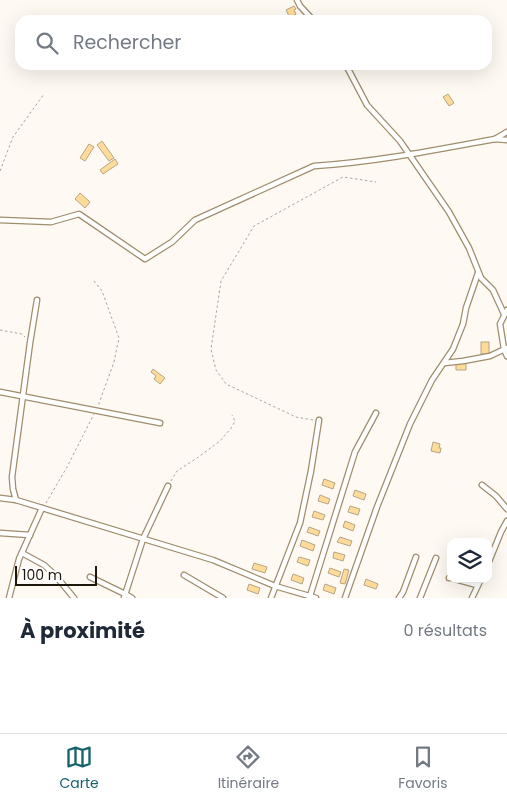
<!DOCTYPE html>
<html lang="fr">
<head>
<meta charset="utf-8">
<style>
  :root { --surface:#fff; --page:#f6f6f7; --text:#1f2937; --muted:#747a83; --line:#e0e1e3; --accent:#14626a }
  body { margin:0; font-family:Poppins,sans-serif; background:var(--page); color:var(--text) }
  .controls { position:absolute; right:15px; bottom:15px; display:grid; overflow:hidden; border-radius:10px; box-shadow:0 5px 20px #0002 }
  .controls button { width:45px; height:45px; display:grid; place-items:center; padding:0; border:0; border-bottom:1px solid var(--line); background:var(--surface); color:var(--text); font:25px sans-serif }
  .scale { position:absolute; left:15px; bottom:12px; width:82px; box-sizing:border-box; padding-left:5px; border:2px solid #1e170b; border-top:0; font-size:14px; line-height:18px; white-space:nowrap; color:#1e170b; -webkit-text-stroke:4px #fff; paint-order:stroke }
  .list { margin:0; padding:0; list-style:none }
  h2 { display:flex; justify-content:space-between; align-items:center; height:65px; margin:0; padding:0 20px; font-size:21px }
  h2 small { font-size:16px; font-weight:400; color:var(--muted) }
  .icon { flex:none; width:28px; height:28px; fill:none; stroke:currentColor; stroke-width:2; stroke-linecap:round; stroke-linejoin:round }
  .map { position:relative; flex:none; width:507px; height:598px; overflow:hidden }
  .search { position:absolute; background:var(--surface); box-shadow:0 5px 20px #0002; left:15px; right:15px; top:15px; height:55px; display:flex; align-items:center; gap:12px; box-sizing:border-box; padding:0 18px; border-radius:15px; color:var(--muted); font-size:19px }
  .sheet { height:135px; background:var(--surface) }
  nav { display:flex; justify-content:space-around; align-items:center; box-sizing:border-box; height:70px; border-top:1px solid var(--line); background:var(--surface); font-size:14px; color:var(--muted) }
  nav a { display:grid; justify-items:center; gap:2px }
  nav .on { color:var(--accent) }
  .map>svg:first-child { display:block }
</style>
</head>
<body>
<div class="map">
<svg width="507" height="598" viewBox="0 0 507 598">
  <rect width="100%" height="100%" fill="#fefaf3"/>
  <g fill="#fedb99" stroke="#b7a585">
    <polygon points="294,6 296,9 294,10 296,14 290,18 286,10"/>
    <polygon points="448,94 454,103 449,106 443,97"/>
    <polygon points="102,141 114,158 109,161 97,145"/>
    <polygon points="89,144 94,147 85,161 80,158"/>
    <polygon points="115,159 118,164 103,174 100,170"/>
    <polygon points="80,193 90,202 85,208 75,199"/>
    <rect x="481" y="342" width="8" height="12"/>
    <polygon points="466,363 466,370 456,370 456,364"/>
    <polygon points="153,369 165,378 160,384 154,379 156,376 151,372"/>
    <polygon points="433,442 440,444 439,448 441,448 440,453 431,451"/>
    <polygon points="324,479 335,483 333,489 322,485"/>
    <polygon points="355,490 366,494 364,500 353,496"/>
    <polygon points="320,495 330,499 328,504 318,501"/>
    <polygon points="350,506 360,509 358,515 348,512"/>
    <polygon points="314,511 325,515 323,520 312,517"/>
    <polygon points="345,521 355,525 353,531 343,527"/>
    <polygon points="309,527 320,531 318,536 307,532"/>
    <polygon points="340,537 352,541 350,546 337,542"/>
    <polygon points="302,540 315,545 313,551 300,546"/>
    <polygon points="334,552 345,555 343,561 333,558"/>
    <polygon points="299,557 310,560 308,566 297,562"/>
    <polygon points="254,563 267,567 265,573 252,569"/>
    <polygon points="330,568 341,572 339,577 328,573"/>
    <polygon points="344,569 349,570 345,584 340,583"/>
    <polygon points="293,574 304,578 302,584 291,580"/>
    <polygon points="366,579 378,584 376,589 364,585"/>
    <polygon points="249,584 260,588 258,594 247,590"/>
    <polygon points="325,584 336,588 334,594 323,590"/>
  </g>
  <g fill="none" stroke-linecap="round" stroke-linejoin="round">
    <g stroke="#9f8d6d" stroke-width="7">
      <g id="minor">
        <polyline points="297,0 300,6 313,20"/>
        <polyline points="346,65 367,105 400,141 449,212 469,248 481,278 493,290 504,314"/>
        <polyline points="495,139 507,132"/>
        <path d="M0 220 51 222 79 214 145 259 172 242 195 220 314 166C375 162 435 150 495 139L507 140"/>
        <polyline points="507,310 500,324 504,349 507,356"/>
        <polyline points="444,363 463,361 490,356 507,348"/>
        <polyline points="0,392 160,423"/>
        <polyline points="482,485 496,496 507,509"/>
        <polyline points="0,498 16,500 213,560 275,586 316,598"/>
        <polyline points="16,500 13,489 12,477 30,343 37,300"/>
        <polyline points="0,533 30,535"/>
        <polyline points="22,553 44,565 55,575 74,598"/>
        <polyline points="488,564 501,532 507,521"/>
        <polyline points="184,575 223,598"/>
        <polyline points="90,577 125,594 132,598"/>
        <polyline points="449,578 451,578"/>
        <polyline points="455,579 477,585"/>
        <polyline points="310,596 355,452 376,413"/>
        <polyline points="9,598 19,559 42,508"/>
        <polyline points="124,598 143,539 168,486"/>
        <polyline points="271,598 300,523 311,471 319,420"/>
        <polyline points="345,598 377,507 410,424 432,380 453,349 463,324 466,308 478,273"/>
        <polyline points="399,598 403,592 416,557"/>
        <polyline points="420,598 436,558"/>
        <polyline points="472,598 481,579"/>
      </g>
    </g>
    <g stroke="#aaa59c" stroke-width="1" stroke-dasharray="2.5 2.5" stroke-linecap="butt">
      <polyline points="0,171 13,137 44,94"/>
      <polyline points="94,281 102,291 119,338 114,362 98,406"/>
      <polyline points="0,330 22,334 25,337"/>
      <polyline points="313,420 296,417 226,384 216,370 211,349 221,281 254,226 343,177 376,182"/>
      <polyline points="171,481 177,471 197,458 220,441 232,427 235,421 232,415"/>
      <polyline points="46,503 67,467 94,414"/>
    </g>
    <use href="#minor" stroke="#fff" stroke-width="4.5"/>
  </g>
</svg>
<div class="controls">
<button><svg class="icon" aria-label="layers" viewBox="0 0 24 24"><path d="M12 4l9 5-9 5-9-5zM3 14l9 5 9-5"/></svg></button>
</div>
<div class="scale">100 m</div>
<div class="search"><svg class="icon" aria-label="search" viewBox="0 0 24 24"><circle cx="10" cy="10" r="6"/><path d="M15 15l6 6"/></svg>Rechercher</div>
</div>
<section class="sheet">
<h2>À proximité<small>0 résultats</small></h2>
<ul class="list">
</ul>
</section>
<nav>
<a class="on"><svg class="icon" aria-label="map" viewBox="0 0 24 24"><path d="M3 6l6-2 6 2 6-2v14l-6 2-6-2-6 2zM9 4v14M15 6v14"/></svg>Carte</a>
<a><svg class="icon" aria-label="directions" viewBox="0 0 24 24"><path d="M12 3l9 9-9 9-9-9zM9 14v-3h6M13 9l2 2-2 2"/></svg>Itinéraire</a>
<a><svg class="icon" aria-label="saved" viewBox="0 0 24 24"><path d="M7 4h10v16l-5-4-5 4z"/></svg>Favoris</a>
</nav>
</body>
</html>
